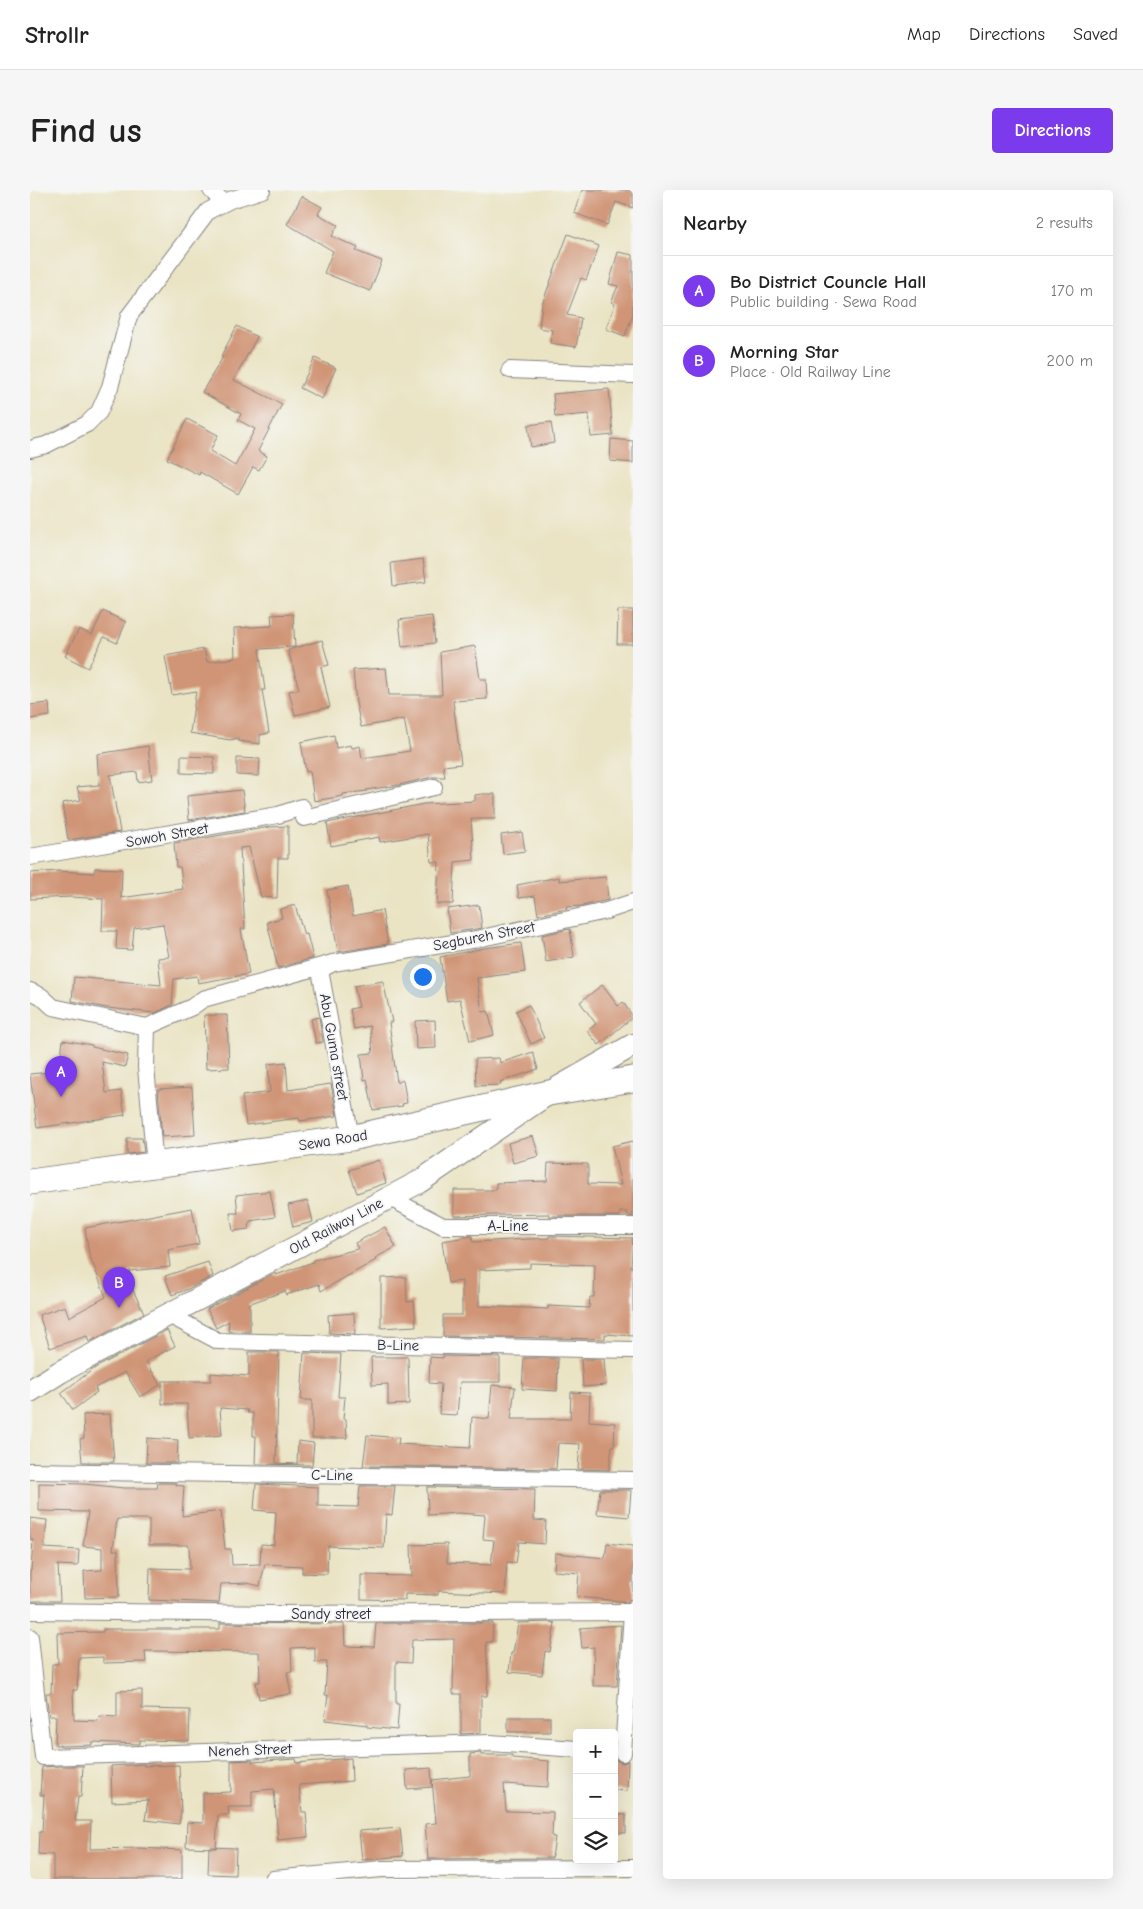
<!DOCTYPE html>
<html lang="en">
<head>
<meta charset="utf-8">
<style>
  :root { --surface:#fff; --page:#f6f6f6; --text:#222; --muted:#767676; --line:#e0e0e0; --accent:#7c3aed }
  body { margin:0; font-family:"Comic Neue",sans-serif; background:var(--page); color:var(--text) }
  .controls { position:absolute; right:15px; bottom:15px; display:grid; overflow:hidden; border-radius:5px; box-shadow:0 5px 20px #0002 }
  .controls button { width:45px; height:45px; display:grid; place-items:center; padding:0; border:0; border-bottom:1px solid var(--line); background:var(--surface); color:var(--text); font:25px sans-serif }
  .you { position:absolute; left:392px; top:786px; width:18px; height:18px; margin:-12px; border:4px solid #fff; border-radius:50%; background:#1a73e8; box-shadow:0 0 0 8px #1a73e833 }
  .badge { display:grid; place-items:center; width:32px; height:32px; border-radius:50%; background:var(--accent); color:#fff; font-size:16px; font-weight:700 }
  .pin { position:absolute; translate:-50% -41px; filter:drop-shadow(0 1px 2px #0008) }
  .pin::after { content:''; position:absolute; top:26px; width:18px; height:15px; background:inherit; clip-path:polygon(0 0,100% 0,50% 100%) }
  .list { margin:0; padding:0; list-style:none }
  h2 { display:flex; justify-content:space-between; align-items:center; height:65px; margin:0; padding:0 20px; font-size:21px }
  h2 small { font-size:16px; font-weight:400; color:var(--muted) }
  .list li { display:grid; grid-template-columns:32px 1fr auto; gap:15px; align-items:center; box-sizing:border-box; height:70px; padding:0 20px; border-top:1px solid var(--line) }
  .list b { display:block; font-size:19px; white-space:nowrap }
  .list p { margin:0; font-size:16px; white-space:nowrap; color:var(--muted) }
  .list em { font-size:16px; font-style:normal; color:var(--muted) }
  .icon { flex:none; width:28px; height:28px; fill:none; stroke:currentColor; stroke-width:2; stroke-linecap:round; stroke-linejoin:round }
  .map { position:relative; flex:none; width:603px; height:1689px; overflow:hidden; border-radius:5px }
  header { display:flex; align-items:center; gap:30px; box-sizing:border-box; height:70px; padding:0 25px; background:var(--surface); border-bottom:1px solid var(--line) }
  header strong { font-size:24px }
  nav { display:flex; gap:28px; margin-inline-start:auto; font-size:18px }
  .intro { display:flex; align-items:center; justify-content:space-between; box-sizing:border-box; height:120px; padding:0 30px }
  h1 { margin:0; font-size:35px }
  .button { padding:12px 22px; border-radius:5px; background:var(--accent); color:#fff; font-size:18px; font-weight:700 }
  main { display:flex; gap:30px; padding:0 30px }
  aside { flex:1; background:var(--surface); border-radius:5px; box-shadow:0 5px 20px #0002 }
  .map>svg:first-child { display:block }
</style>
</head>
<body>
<header>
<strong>Strollr</strong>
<nav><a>Map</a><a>Directions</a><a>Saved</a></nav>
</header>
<div class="intro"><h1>Find us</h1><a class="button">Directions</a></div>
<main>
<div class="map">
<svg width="603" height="1689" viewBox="0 0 603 1689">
  <rect width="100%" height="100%" fill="#f6f6f2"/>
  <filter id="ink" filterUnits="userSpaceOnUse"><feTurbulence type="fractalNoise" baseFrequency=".02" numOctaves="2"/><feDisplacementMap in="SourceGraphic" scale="10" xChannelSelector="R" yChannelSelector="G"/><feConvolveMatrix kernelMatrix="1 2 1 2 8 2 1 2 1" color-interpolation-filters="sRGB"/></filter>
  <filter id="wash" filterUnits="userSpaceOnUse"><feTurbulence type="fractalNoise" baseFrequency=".0096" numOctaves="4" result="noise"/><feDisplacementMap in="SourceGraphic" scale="20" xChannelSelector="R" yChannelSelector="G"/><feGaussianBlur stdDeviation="1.12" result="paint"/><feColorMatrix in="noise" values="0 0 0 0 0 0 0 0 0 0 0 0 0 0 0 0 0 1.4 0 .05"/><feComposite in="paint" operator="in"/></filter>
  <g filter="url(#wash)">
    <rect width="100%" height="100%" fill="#eae4c4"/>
    <g id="blocks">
      <g fill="#d09577" fill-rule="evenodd">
        <polygon points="552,0 603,0 603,18 586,12 577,35 544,23"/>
        <polygon points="272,6 292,17 288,24 308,35 302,46 328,58 326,61 352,71 340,101 294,83 303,61 257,34"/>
        <polygon points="538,44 569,56 556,90 551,88 537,125 551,128 546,157 520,153 522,140 509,138 512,114"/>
        <polygon points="588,62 603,65 603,124 595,146 576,139 585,114 581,112 588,96 579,94"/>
        <polygon points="207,136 227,147 204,190 252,214 228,261 237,266 229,280 223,277 208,304 170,282 169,285 137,269 157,229 188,245 180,261 205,276 225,239 208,230 211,224 172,202 193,167 191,166"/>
        <polygon points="285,168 306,178 292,209 270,198"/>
        <polygon points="579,199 583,245 561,247 559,224 525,227 523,204"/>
        <polygon points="521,232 524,253 501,257 498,235"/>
        <polygon points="581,249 603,251 603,273 580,271"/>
        <polygon points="393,369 396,392 363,396 361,373"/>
        <polygon points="588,420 603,420 603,454 587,454"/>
        <polygon points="73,421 96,432 87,453 74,447 58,478 35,466 49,439 62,445"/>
        <polygon points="263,424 265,457 229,459 235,500 232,500 239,543 230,545 230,554 208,551 208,548 200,550 160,543 166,501 142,505 135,466 174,459 177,472 205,468 204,438 242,436 241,425"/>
        <polygon points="402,426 405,453 372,457 369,430"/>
        <polygon points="292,450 299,475 291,477 300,517 265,525 259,501 269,499 258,460"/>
        <polygon points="445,456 450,489 456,489 457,509 423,511 431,574 413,576 415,587 402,587 369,595 336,600 337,601 313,604 313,606 284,611 280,581 276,582 271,552 304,545 306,558 321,555 322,558 330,556 332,568 380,561 374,529 331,537 326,513 323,480 356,478 359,505 412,505 410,462"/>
        <polygon points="19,513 20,526 0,529 0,515"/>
        <polygon points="118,556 122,590 108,592 107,582 80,585 90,642 38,650 32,613 51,610 47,597 69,595 67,564"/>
        <polygon points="151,566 184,567 184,584 151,583"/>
        <polygon points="207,568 230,569 229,586 207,585"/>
        <polygon points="212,600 215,621 159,630 157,606"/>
        <polygon points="452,604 465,604 465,629 441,629 444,670 425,672 423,714 407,714 409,672 401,672 398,644 350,652 349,647 301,656 297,633 394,614 445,611 445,605"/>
        <polygon points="258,636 258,668 248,668 247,708 231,707 219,657 210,658 215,739 211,739 219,784 168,793 167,786 144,789 142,815 125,823 77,818 42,811 44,787 131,795 128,768 139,767 133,734 104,738 102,760 86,759 87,741 72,741 73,709 41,707 0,709 0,683 27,681 64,683 65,678 92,679 91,708 153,699 150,677 146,677 144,653 240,637"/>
        <polygon points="492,642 495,661 473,664 471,645"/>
        <polygon points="529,687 529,691 576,687 578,710 552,716 536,717 537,719 508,725 505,706 489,708 487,695"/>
        <polygon points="318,696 323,726 352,720 358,754 308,762 297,700"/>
        <polygon points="265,715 274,745 277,744 283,768 248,778 237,732 252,728 250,719"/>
        <polygon points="449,715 452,738 420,743 417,719"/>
        <polygon points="540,739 544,767 516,772 512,745"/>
        <polygon points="491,753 495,782 447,788 452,822 458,821 464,845 440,851 430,809 417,811 410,767 455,758"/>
        <polygon points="353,791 362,832 359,832 367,893 373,890 377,913 372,914 373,916 343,920 337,889 334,890 331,864 343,863 340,836 324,839 320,819 329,817 324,796"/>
        <polygon points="572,795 588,816 593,812 603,827 569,855 557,841 566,834 550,812"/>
        <polygon points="499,815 514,848 501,854 486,821"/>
        <polygon points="174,825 197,825 199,878 176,879"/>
        <polygon points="289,827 293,852 286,853 281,829"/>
        <polygon points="405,830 406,858 386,859 385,831"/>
        <polygon points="33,850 62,855 62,857 98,865 95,877 72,872 76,903 91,901 95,925 7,938 0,884 29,881"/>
        <polygon points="503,862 508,879 470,892 471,895 446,896 445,869 469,868 470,873"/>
        <polygon points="256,872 258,900 301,894 307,926 270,931 269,928 216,935 212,906 240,902 238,874"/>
        <polygon points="162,897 165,945 132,947 128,899"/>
        <polygon points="503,946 509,966 483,973 478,953"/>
        <polygon points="97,948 112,948 114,962 97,964"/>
        <polygon points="603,951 603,1026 598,1026 597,1022 590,1022 590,1026 519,1026 519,1024 424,1026 424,1000 466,1000 466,993 517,991 518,973 558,974 558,994 591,995 582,956"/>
        <polygon points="349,970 356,993 327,1003 319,980"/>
        <polygon points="240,1001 245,1027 220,1031 219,1039 203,1041 200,1023 208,1023 206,1005"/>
        <polygon points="278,1011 283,1032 263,1037 258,1015"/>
        <polygon points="162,1018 169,1054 138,1060 140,1077 99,1081 103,1093 100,1094 114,1123 59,1152 57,1146 20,1158 9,1125 35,1116 39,1127 76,1107 59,1064 55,1038"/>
        <polygon points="355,1037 366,1057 345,1068 346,1070 291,1101 289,1094 256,1105 255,1101 218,1114 220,1118 220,1142 198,1141 199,1131 186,1138 177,1119 245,1083 246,1085 283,1072 283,1070 328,1059 325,1053"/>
        <path d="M442 1046 443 1052 519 1048V1046L603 1048 601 1077H603V1146L575 1144V1149L413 1146V1125H432V1091L418 1093 412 1051ZM500 1073 565 1075 564 1107H560L559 1118 518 1116V1119L449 1116V1080L500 1078Z"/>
        <polygon points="178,1072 183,1086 158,1099 142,1105 135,1086"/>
        <polygon points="376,1087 377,1112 384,1111 386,1136 351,1138 351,1088"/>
        <polygon points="324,1123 325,1144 299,1143 298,1125"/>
        <polygon points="137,1140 145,1156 116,1171 130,1195 110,1207 95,1182 65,1198 67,1202 43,1220 31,1203 65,1178"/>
        <polygon points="219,1162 249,1162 246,1273 267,1274 268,1251 284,1253 282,1275 225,1274 226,1246 223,1246 223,1223 217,1223 218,1220 190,1218 192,1245 159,1248 157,1214 132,1214 132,1191 181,1191 181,1183 219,1186"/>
        <polygon points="274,1163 311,1164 308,1207 315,1207 313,1229 316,1229 317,1248 282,1248 282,1210 271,1210"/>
        <polygon points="413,1166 470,1167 470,1192 430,1192 427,1225 409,1224 411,1194 399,1193 400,1167 413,1168"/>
        <polygon points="341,1167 378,1167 379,1214 358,1215 358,1194 342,1195"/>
        <polygon points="494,1168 528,1168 527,1201 492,1199"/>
        <polygon points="551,1169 574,1169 576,1195 553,1197"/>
        <polygon points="462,1195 485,1197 481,1229 540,1229 541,1202 560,1203 559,1231 585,1233 584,1256 582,1256 579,1280 548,1279 550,1254 528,1253 526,1279 333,1276 337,1245 369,1248 368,1254 440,1258 442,1227 459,1229"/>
        <polygon points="80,1224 84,1272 52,1272 50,1249 54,1248 53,1225"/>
        <polygon points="117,1248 148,1250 147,1273 116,1273"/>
        <polygon points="9,1293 54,1294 94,1298 127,1298 128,1293 146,1293 146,1295 154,1296 152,1326 191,1321 195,1359 201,1359 202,1375 230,1374 231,1354 244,1355 246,1322 224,1320 226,1294 288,1297 288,1316 328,1317 330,1296 365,1296 362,1325 356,1324 354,1358 298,1356 297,1384 272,1383 272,1376 235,1374 230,1396 217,1393 191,1394 189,1413 119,1410 120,1378 160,1379 159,1355 119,1355 119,1329 87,1329 83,1360 88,1360 89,1407 55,1408 54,1381 72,1380 72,1358 53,1356 58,1322 9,1321"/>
        <polygon points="397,1297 505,1299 504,1330 516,1331 515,1354 489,1352 486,1373 477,1372 475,1404 408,1401 408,1405 375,1404 375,1410 331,1409 331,1385 382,1386 381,1355 417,1354 417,1373 461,1375 464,1350 453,1349 455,1325 429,1323 398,1325"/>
        <polygon points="570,1300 601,1300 599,1327 567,1324"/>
        <polygon points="0,1328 17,1330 14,1358 49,1360 48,1376 28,1375 30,1411 0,1411 0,1381 1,1381 3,1350 0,1349"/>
        <polygon points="577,1353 603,1356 603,1410 599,1409 599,1412 547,1407 549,1383 524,1381 525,1363 575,1368"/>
        <polygon points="520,1432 525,1433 520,1462 515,1461 512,1485 479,1482 481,1463 483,1463 488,1433"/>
        <polygon points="190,1433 314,1434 315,1456 344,1457 346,1433 463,1433 462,1452 456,1452 458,1486 457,1506 451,1506 451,1543 431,1544 431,1504 423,1504 424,1449 382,1450 381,1473 366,1472 366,1514 369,1514 367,1540 337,1537 337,1535 295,1530 298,1505 295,1505 297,1472 285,1472 285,1457 261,1458 262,1482 257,1482 261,1504 229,1509 226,1492 230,1492 229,1462 115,1461 116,1472 73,1473 73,1467 49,1468 47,1500 43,1500 44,1530 68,1531 69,1526 87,1527 87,1501 112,1500 112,1519 160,1520 159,1551 110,1550 110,1554 62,1552 62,1555 30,1556 30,1555 25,1555 26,1526 19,1526 16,1503 21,1503 22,1474 28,1474 27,1443 73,1442 73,1439 190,1439"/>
        <polygon points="591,1435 587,1496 563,1496 564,1457 552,1458 550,1438"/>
        <rect x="478" y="1527" width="42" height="15"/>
        <polygon points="451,1563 451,1565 482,1565 482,1568 519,1571 518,1597 474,1594 476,1621 523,1622 522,1647 525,1647 522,1668 398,1669 395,1634 406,1633 402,1590 440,1586 440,1564"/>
        <polygon points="321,1568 322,1591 269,1595 272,1622 276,1622 278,1647 248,1650 244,1599 222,1601 222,1617 198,1617 199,1625 188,1625 186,1658 156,1657 157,1632 173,1633 173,1603 201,1602 201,1571 222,1570 222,1572 266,1569 267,1573"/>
        <polygon points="584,1569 592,1573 598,1571 597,1601 584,1600"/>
        <polygon points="114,1574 114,1576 149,1575 151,1622 149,1634 115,1630 118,1610 82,1612 81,1576"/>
        <polygon points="29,1576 53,1576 51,1607 48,1607 45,1631 61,1631 60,1659 109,1658 152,1660 152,1689 23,1689 23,1665 8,1664 9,1642 12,1642 14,1605 10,1605 12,1577"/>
        <polygon points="401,1578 402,1597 377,1599 376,1580"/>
        <polygon points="584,1624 596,1625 596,1643 584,1643"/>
        <polygon points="370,1638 373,1666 332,1670 329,1641"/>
        <polygon points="179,1657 206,1658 205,1685 178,1684"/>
      </g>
    </g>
  </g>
  <g filter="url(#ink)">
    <use href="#blocks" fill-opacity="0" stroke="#868380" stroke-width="1"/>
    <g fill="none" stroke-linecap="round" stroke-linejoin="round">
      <g stroke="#868380" stroke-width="18">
        <g id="street">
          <polyline points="181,0 194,13"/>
          <polyline points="480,180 603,185"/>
          <polyline points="0,259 16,255 57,234 69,222 80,197 99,126 178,21 200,10 232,0"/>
          <polyline points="0,667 248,625 272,617 274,628 404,597"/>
          <polyline points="303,773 290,780 321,948"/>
          <polyline points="0,801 11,806 23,817 117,837"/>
          <polyline points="125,976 116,877 117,837 162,817 173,809 303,773 447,749 576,721 603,712"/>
          <polyline points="360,1008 413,1036 603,1036"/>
          <polyline points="139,1125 188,1151 603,1160"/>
          <polyline points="0,1281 603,1290"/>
          <polyline points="0,1421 245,1424 603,1422"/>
          <polyline points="0,1447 13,1567 460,1553 547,1559"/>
          <polyline points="593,1563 602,1422"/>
          <polyline points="243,1689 352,1679 603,1678"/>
        </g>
      </g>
      <g stroke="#868380" stroke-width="24">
        <polyline id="secondary" points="0,1201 30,1182 389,992 519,903 603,855"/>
      </g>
      <g stroke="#868380" stroke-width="27">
        <polyline id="primary" points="0,992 321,948 519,903 603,889"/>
      </g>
      <use href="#street" stroke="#fff" stroke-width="16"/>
      <use href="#secondary" stroke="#fff" stroke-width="22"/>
      <use href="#primary" stroke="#fff" stroke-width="25"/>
    </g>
  </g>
  <g text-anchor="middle" stroke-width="4" stroke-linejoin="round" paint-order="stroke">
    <g font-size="15" fill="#22223b" stroke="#f6f6f2">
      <text transform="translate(137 645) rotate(-10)" y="5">Sowoh Street</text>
      <text transform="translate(454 746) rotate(-11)" y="5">Segbureh Street</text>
      <text transform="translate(304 857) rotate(80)" y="5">Abu Guma street</text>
      <text transform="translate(303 950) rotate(-9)" y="5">Sewa Road</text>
      <text transform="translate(306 1036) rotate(-28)" y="5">Old Railway Line</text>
      <text x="478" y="1041">A-Line</text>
      <text transform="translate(368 1155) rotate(1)" y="5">B-Line</text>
      <text transform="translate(302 1285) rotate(1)" y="5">C-Line</text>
      <text x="301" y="1429">Sandy street</text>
      <text transform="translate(220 1560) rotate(-2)" y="5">Neneh Street</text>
    </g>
  </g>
</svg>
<div class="controls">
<button>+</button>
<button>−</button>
<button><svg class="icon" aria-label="layers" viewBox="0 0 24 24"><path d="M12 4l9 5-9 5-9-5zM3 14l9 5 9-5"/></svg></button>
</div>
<div class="you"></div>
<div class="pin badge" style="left:31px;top:907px">A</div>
<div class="pin badge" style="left:89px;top:1118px">B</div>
</div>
<aside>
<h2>Nearby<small>2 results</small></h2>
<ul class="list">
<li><span class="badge">A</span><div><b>Bo District Councle Hall</b><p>Public building · Sewa Road</p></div><em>170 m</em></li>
<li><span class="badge">B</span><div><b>Morning Star</b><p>Place · Old Railway Line</p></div><em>200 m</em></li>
</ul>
</aside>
</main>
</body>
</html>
